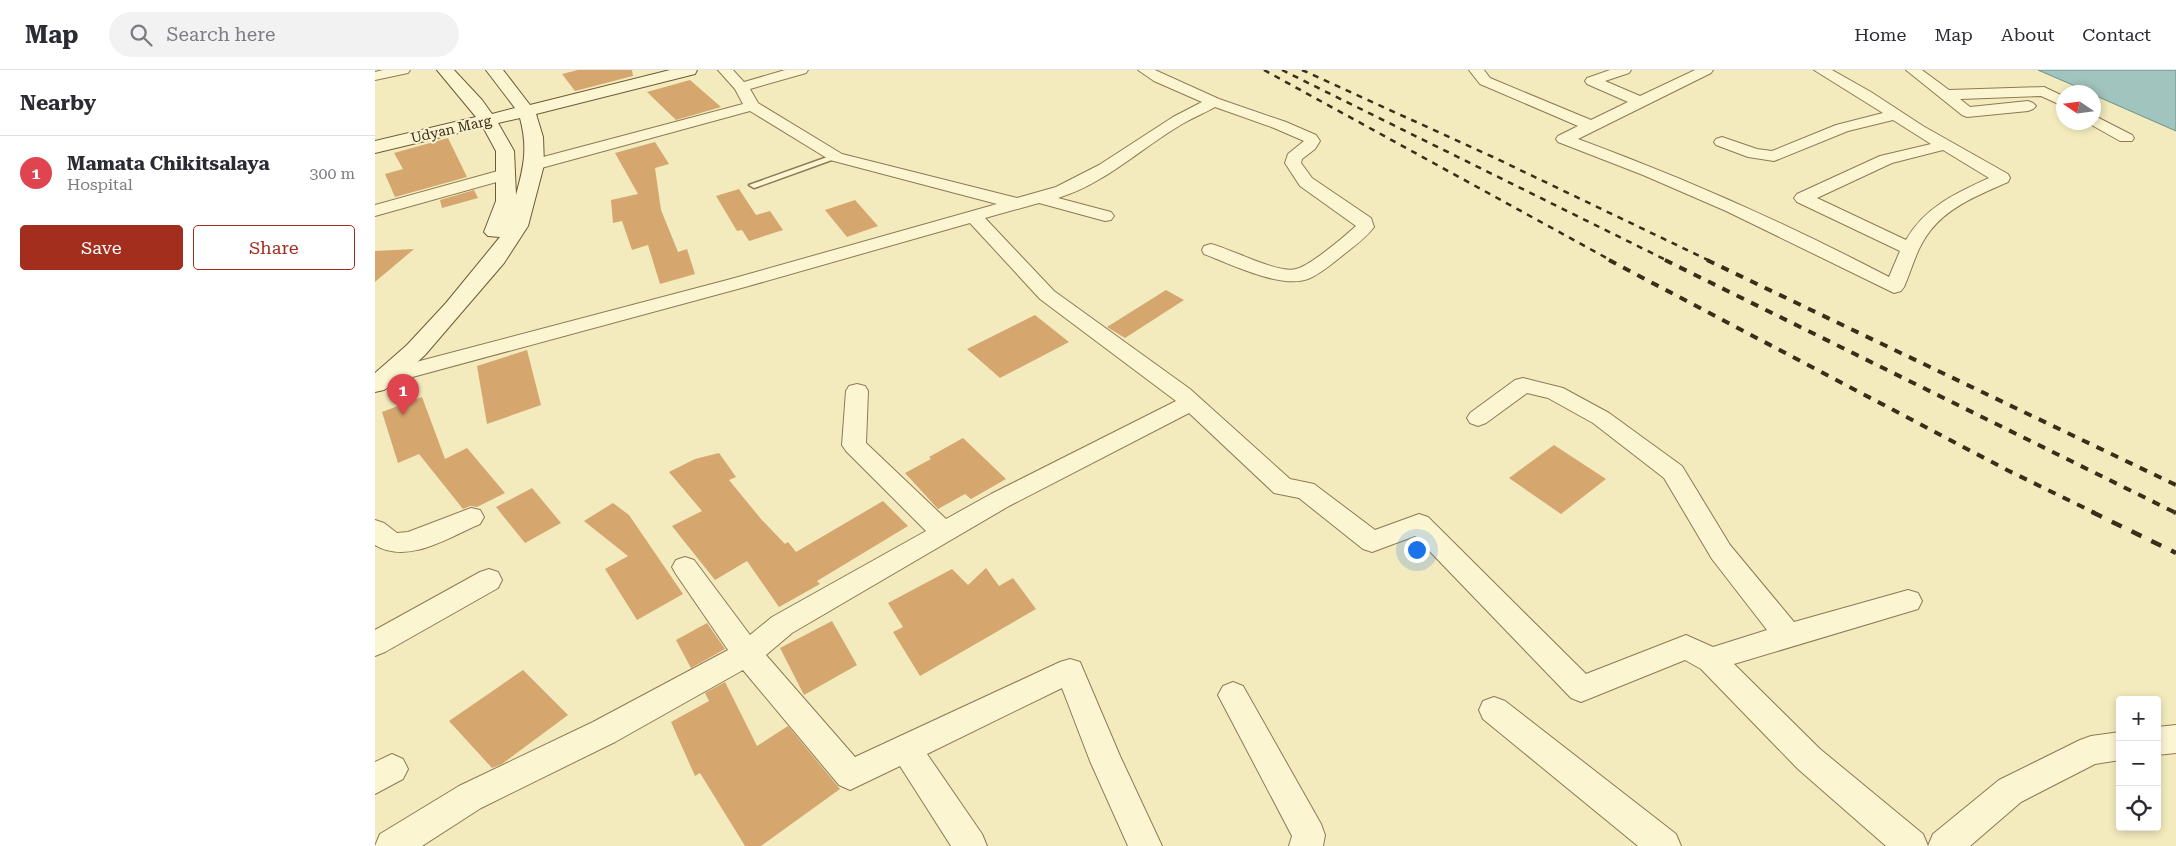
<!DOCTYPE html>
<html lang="en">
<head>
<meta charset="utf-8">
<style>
  :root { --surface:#fff; --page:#f2f2f3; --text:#2b2b33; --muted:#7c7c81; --line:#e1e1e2; --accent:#a32e1e }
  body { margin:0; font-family:"Roboto Serif",serif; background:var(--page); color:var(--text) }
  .controls { position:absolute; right:15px; bottom:15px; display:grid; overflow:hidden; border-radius:5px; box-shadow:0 2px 8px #0003 }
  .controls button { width:45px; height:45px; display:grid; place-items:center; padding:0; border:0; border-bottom:1px solid var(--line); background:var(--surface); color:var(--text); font:25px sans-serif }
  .compass { position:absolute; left:1681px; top:15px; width:45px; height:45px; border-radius:50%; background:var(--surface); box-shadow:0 2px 8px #0003; rotate:283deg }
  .you { position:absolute; left:1041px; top:479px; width:18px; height:18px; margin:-12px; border:4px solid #fff; border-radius:50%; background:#1a73e8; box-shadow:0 0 0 8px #1a73e833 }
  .badge { display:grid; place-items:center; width:32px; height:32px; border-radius:50%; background:var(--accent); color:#fff; font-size:16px; font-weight:700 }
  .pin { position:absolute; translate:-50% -41px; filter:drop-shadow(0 1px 2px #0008) }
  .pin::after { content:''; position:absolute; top:26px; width:18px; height:15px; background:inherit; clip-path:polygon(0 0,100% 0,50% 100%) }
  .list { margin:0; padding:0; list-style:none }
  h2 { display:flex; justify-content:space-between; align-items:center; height:65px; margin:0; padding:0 20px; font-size:21px }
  h2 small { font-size:16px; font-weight:400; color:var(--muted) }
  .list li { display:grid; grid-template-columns:32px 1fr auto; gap:15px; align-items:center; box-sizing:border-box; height:75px; padding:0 20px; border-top:1px solid var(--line) }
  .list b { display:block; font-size:19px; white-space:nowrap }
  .list p { margin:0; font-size:16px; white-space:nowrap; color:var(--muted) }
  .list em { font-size:16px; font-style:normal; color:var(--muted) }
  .actions { display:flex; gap:10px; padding:15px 20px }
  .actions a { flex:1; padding:11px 0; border:1px solid var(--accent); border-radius:5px; text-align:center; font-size:18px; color:var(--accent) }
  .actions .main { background:var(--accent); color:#fff }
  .icon { flex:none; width:28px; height:28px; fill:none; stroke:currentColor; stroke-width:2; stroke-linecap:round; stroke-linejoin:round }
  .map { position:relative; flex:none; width:1801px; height:776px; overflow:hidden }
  header { display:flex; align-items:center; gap:30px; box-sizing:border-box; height:70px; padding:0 25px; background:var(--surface); border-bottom:1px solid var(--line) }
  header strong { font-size:24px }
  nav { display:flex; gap:28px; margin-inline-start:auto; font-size:18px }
  .search { width:350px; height:45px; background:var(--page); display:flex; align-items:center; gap:12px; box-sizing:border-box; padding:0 18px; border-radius:28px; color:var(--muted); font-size:19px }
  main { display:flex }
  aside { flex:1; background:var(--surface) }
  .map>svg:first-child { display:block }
</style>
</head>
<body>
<header>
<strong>Map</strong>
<div class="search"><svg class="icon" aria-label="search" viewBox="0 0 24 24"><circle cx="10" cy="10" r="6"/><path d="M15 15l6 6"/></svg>Search here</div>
<nav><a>Home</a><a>Map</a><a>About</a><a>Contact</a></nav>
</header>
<main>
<aside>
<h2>Nearby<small></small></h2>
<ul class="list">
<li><span class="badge" style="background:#e0444e">1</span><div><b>Mamata Chikitsalaya</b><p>Hospital</p></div><em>300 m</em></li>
</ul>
<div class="actions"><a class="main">Save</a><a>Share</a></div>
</aside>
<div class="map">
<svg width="1801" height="776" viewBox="0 0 1801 776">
  <rect width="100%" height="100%" fill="#f3eabd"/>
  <polygon fill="#a2c4be" stroke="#68928d" points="1663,0 1801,0 1801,61 1719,25 1718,22 1714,22"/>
  <g fill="#d5a76f">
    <polygon points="203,0 257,0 258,6 200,21 187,4"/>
    <polygon points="315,10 346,37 301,50 272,22"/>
    <polygon points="73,68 92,107 20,127 10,104 28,99 19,83"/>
    <polygon points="280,72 294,94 280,98 286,140 303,182 312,179 320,204 285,214 273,175 257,180 247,151 238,153 236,130 263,124 240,83"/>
    <polygon points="364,119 381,145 395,141 408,160 374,171 367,160 362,161 341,126"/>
    <polygon points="99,120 103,128 67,138 65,130"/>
    <polygon points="480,130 503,156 472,167 450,140"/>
    <polygon points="39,179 0,212 0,181"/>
    <polygon points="791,220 809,230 750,268 732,257"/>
    <polygon points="660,245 694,272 625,308 592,279"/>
    <polygon points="152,280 166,335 112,354 102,296"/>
    <polygon points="47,327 70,389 92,378 130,423 102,437 95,436 88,439 44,384 23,393 7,342"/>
    <polygon points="588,368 631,409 596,429 590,424 563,439 530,403 556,389 554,387"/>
    <polygon points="1179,375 1231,409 1186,444 1134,408"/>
    <polygon points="344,383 361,407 354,410 386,449 410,474 413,472 421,482 508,431 533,456 442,511 445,514 404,537 372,491 340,510 297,456 327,441 294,402 320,389"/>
    <polygon points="157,418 186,453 150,473 121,437"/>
    <polygon points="238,433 254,445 308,524 262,550 230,499 253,486 209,451"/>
    <polygon points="611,498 624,516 638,508 661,539 545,606 518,562 528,557 513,533 577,499 593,515"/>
    <polygon points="457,551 482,595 429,625 405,578"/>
    <polygon points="332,553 350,579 316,598 301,570"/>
    <polygon points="148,600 193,645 127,694 117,698 74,651"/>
    <polygon points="350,612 382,676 413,656 465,719 386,776 370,776 325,703 320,706 296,652 334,631 330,623"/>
  </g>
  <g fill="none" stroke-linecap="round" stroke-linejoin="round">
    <g stroke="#8d7a54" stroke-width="3">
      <polygon id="lane" points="458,85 465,87 382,117 379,118 374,115"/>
    </g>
    <g stroke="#8d7a54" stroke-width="2">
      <g id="street">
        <polygon points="8,0 35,0 33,3 0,10 0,2"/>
        <path d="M343 0H358L369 12 410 0H433L431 3 375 19 383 33 467 84 642 128 681 117 724 95 798 47 827 32 779 11 763 0H780L844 29 911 52 941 65 945 71 940 79 927 89 926 93 937 108 996 148 999 157C991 168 978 177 968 185 957 194 945 204 933 209 905 219 856 194 829 184L827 180 829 176 836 174C856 179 903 204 921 199 935 196 970 166 981 156L925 116 910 93 913 84 929 71 899 58 840 37C830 43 819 47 809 53 767 77 730 114 683 128L736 142 739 146 736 150 730 151 664 133 610 148 679 221 815 319 915 409 939 414 1000 460 1044 444 1053 447 1211 604 1311 565 1338 577 1392 560 1337 489 1289 408 1218 353 1173 328 1152 323 1111 353 1103 356 1095 353 1092 348 1095 343 1140 310 1148 308 1188 318 1234 343 1307 396 1355 475 1419 552 1533 520 1543 523 1547 531 1543 539 1359 594 1445 679 1548 764 1553 776H1511L1423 699 1326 599 1310 590 1206 632 1196 628 1040 466 997 482 988 479 924 428 899 423 814 343 634 436 417 563 391 585 480 687 685 592 695 589 705 592 745 686 787 776H753L715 691 687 618 552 684 607 764 612 776H576L525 696 475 720 464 715 368 600 240 672 106 738 47 776H0L5 764 84 716 218 652 353 580 301 504 297 497 301 490 310 487 319 490 375 565 397 547 551 461 471 381 467 375 471 321 474 316 482 314 490 316 493 321 491 373 571 449 616 424 801 331 665 229 595 153 370 217 19 312 11 314 3 312 0 307 3 302 356 209 622 134 455 90 375 41 159 100 153 99 151 95 153 91 368 34 360 19Z"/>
        <path d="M1094 0H1109L1115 8 1216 50 1253 32 1212 14 1210 11 1212 8 1235 0H1256L1254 3 1230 11 1265 26 1320 0H1338L1336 3 1203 69C1309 108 1413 154 1514 207L1525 181 1422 132 1419 128 1422 124 1505 86 1556 74 1518 50 1473 61 1399 91 1373 87 1341 75 1339 72 1341 69 1347 67 1382 79 1397 81 1461 55 1508 43 1439 0H1457L1496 22 1548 56 1633 104 1635 108 1633 112C1606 124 1574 136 1555 161 1542 177 1537 199 1529 217L1526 221 1519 223 1351 141 1268 105 1183 72 1181 69 1183 66 1203 56 1105 14ZM1568 80 1614 108C1581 123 1550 137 1531 170L1442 128 1517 93Z"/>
        <polygon points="1531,0 1547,0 1574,20 1669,17 1688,26 1688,36 1666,26 1585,29 1595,37 1653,31 1658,33 1661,36 1658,39 1653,41 1592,47 1587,45"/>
        <polygon points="1718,45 1757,65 1759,68 1757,71 1745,71 1713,53 1718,52"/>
        <polygon points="130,99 136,100 138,104 136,108 0,146 0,135"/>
        <path d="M96 438 105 440 109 447 105 454C74 467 33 495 0 475V450L9 453 22 463 33 462Z"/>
        <polygon points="114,499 123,502 127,510 123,518 10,582 0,586 0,560 105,502"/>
        <polygon points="858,612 868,616 946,754 950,765 948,776 914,776 917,766 843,625 848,616"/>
        <polygon points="1119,627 1130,631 1301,764 1306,776 1263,776 1108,649 1104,640 1108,631"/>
        <polygon points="1801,655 1801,683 1782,685 1782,657"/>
        <polygon points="1745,662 1745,690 1720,694 1646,732 1595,776 1553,776 1558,764 1624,710 1705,670 1716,666"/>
        <polygon points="17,684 28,689 33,699 28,709 0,724 0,692"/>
      </g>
    </g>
    <g stroke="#6e5a38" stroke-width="2">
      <path id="secondary" d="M62 0H79L107 30 117 44 140 38 111 0H128L155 35 295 0H322L320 4 161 44 168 67 169 95 153 156 129 193 50 285 20 313 9 320 0 322V303L32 275 71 233 125 167 113 166 109 162 121 131V81L108 57 0 83V71L101 47ZM145 48C153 78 149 96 141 125L139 81 123 53Z"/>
    </g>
    <use href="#lane" fill="#fcf5d2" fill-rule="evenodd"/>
    <use href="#street" fill="#fcf5d2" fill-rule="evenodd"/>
    <use href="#secondary" fill="#fcf5d2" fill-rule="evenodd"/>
    <g stroke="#3a2e1b" stroke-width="2.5" stroke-dasharray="6 6" stroke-linecap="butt">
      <polyline points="889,0 1237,191"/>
      <polyline points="907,0 1293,191"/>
      <polyline points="927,0 1118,87 1335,191"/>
    </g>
    <g stroke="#3a2e1b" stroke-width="4" stroke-dasharray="8 8" stroke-linecap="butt">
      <polyline points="1234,190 1632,400 1720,443"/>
      <polyline points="1290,190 1801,443"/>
      <polyline points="1332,190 1801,415"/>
    </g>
    <g stroke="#3a2e1b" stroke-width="4.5" stroke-dasharray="11 11" stroke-linecap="butt">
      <polyline points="1717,442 1801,483"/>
      <polyline points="1799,442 1801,443"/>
    </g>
  </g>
  <g text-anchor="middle" stroke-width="4" stroke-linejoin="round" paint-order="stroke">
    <g font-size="14" fill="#3a2e1b" stroke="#f9f2ce">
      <text transform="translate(76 59) rotate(-13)" y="5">Udyan Marg</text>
    </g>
  </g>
</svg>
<div class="controls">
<button>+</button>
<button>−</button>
<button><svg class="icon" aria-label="locate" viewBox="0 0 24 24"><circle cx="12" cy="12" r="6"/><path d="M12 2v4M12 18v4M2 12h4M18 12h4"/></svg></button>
</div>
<svg class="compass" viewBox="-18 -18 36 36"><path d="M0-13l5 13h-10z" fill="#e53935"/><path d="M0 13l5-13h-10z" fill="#7c7c81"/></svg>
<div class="you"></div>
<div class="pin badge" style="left:28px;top:345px;background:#e0444e">1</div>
</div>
</main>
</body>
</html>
